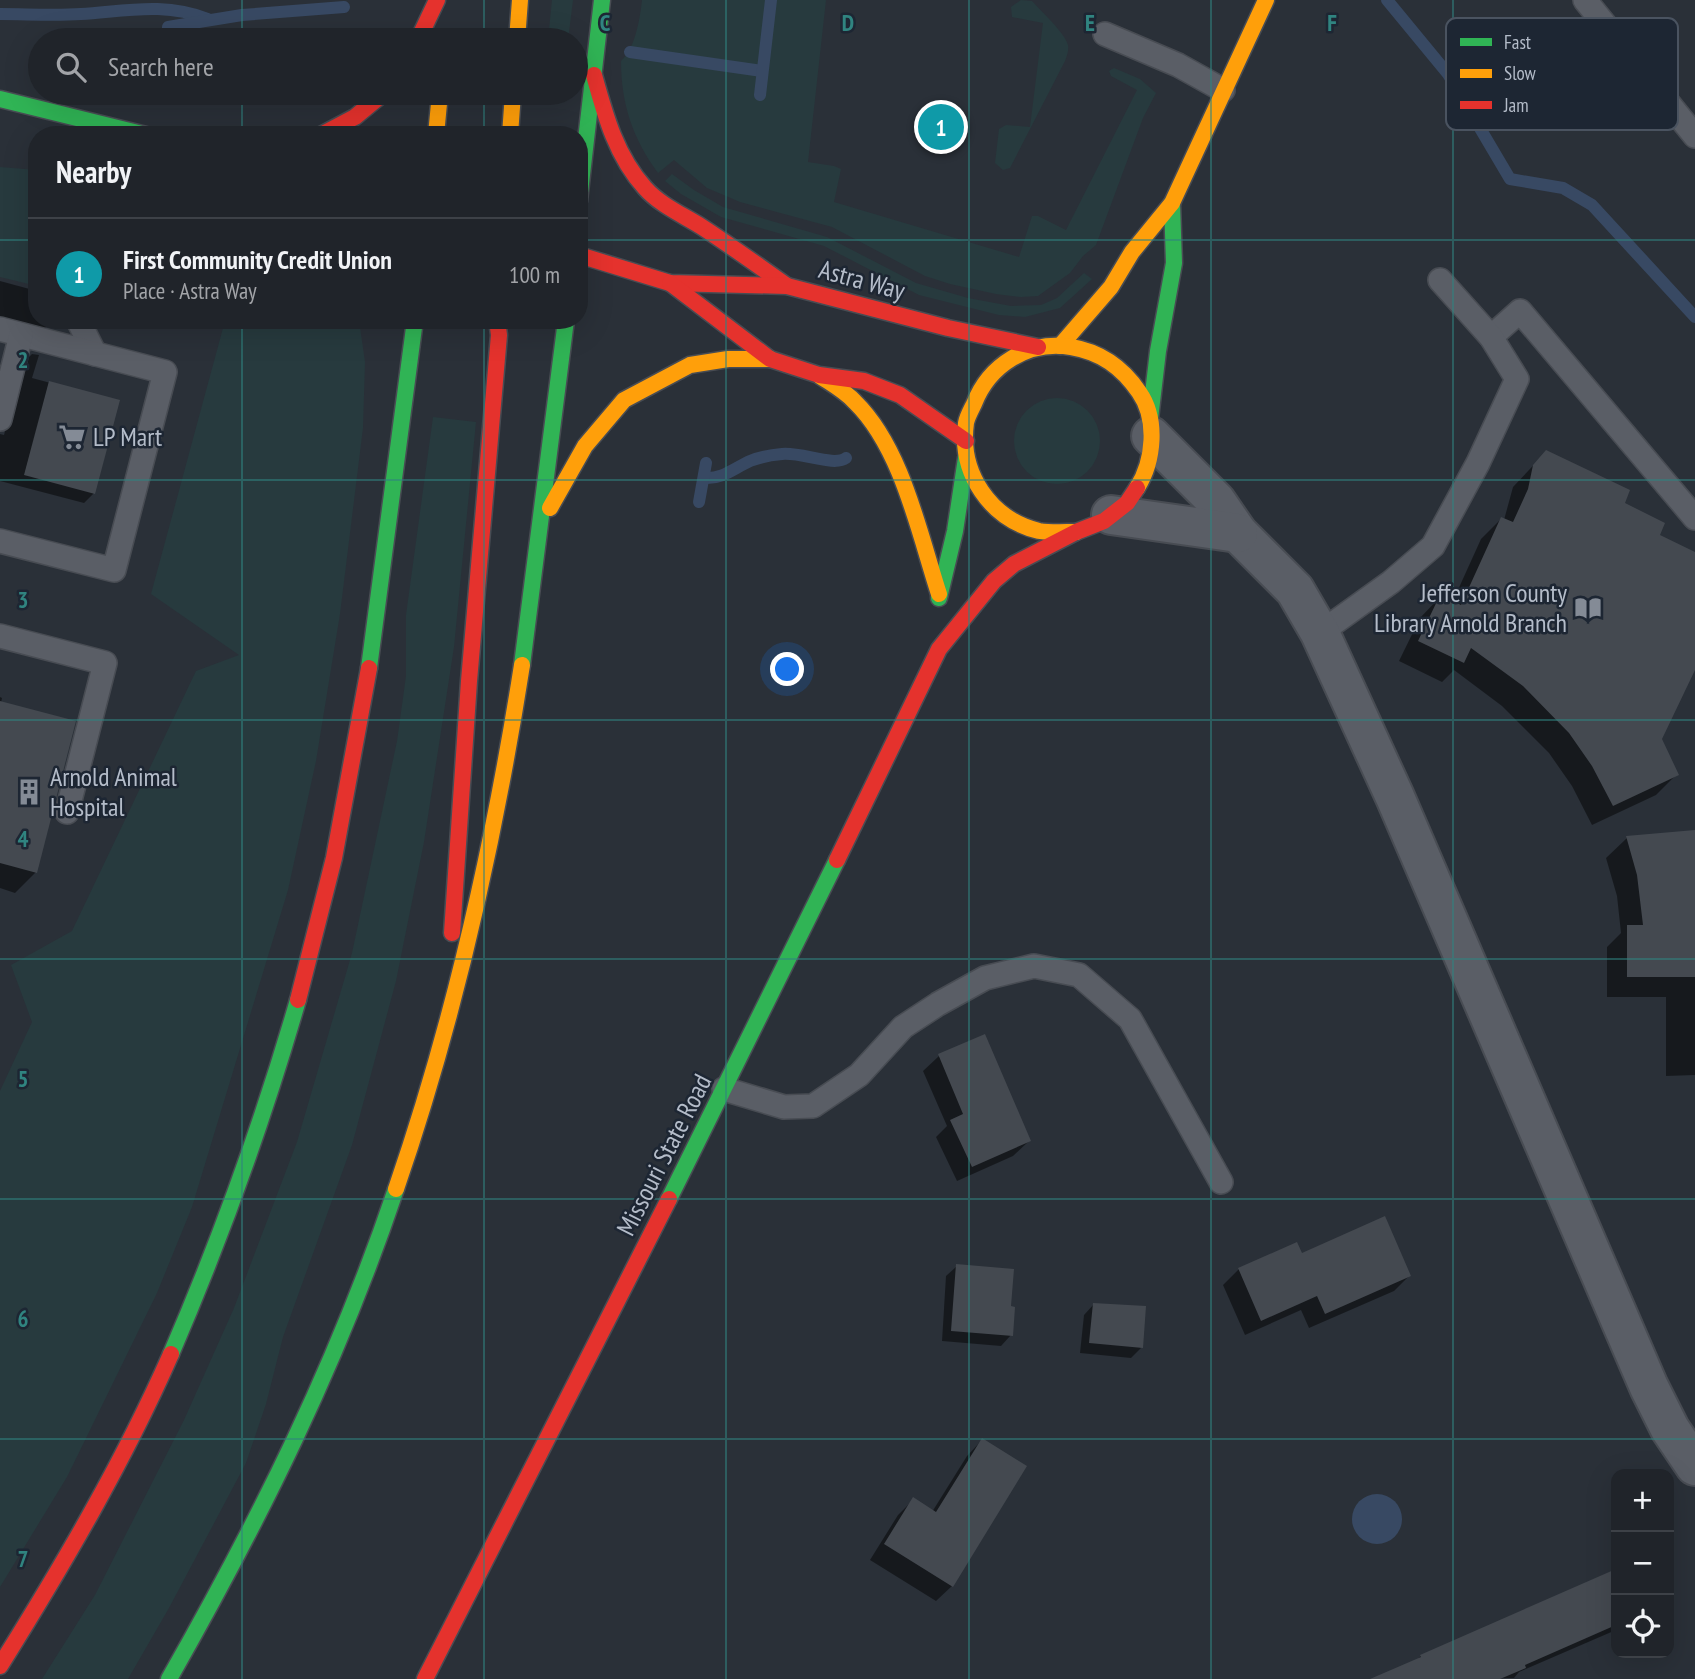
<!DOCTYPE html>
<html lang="en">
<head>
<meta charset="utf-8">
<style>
  :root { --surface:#20242a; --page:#2d3036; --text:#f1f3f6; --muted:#a2a4a8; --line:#3d4147; --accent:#1a73e8 }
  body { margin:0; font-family:"PT Sans Narrow",sans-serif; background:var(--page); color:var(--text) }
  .controls { position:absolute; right:21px; bottom:21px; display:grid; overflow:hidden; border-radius:14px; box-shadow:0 7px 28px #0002 }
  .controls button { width:63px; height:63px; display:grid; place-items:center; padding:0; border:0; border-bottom:2px solid var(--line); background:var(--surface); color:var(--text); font:35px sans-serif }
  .you { position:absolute; left:788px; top:670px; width:24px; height:24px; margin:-18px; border:5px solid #fff; border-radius:50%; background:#1a73e8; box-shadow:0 0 0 10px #1a73e833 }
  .badge { display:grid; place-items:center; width:46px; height:46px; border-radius:50%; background:var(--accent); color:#fff; font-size:23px; font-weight:700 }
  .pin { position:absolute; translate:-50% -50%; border:4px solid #fff; box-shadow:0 2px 7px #0006 }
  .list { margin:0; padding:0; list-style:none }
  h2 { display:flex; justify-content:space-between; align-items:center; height:91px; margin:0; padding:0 28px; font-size:30px }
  h2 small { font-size:23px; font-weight:400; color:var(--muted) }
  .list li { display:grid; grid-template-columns:46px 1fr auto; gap:21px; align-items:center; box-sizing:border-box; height:112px; padding:0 28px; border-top:2px solid var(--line) }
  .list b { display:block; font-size:26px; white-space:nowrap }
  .list p { margin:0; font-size:23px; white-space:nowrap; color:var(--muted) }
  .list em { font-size:23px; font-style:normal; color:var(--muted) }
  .icon { flex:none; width:38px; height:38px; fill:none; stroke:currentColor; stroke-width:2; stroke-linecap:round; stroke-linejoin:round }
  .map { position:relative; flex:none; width:1695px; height:1679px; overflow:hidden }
  .search { position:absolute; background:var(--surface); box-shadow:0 7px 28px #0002; left:28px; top:28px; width:560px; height:77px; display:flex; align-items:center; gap:18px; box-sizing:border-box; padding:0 24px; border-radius:38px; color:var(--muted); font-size:26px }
  .panel { position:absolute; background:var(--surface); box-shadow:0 7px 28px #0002; left:28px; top:126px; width:560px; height:203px; border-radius:28px }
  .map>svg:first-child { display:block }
</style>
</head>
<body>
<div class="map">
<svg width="1695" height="1679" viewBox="0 0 1695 1679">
  <rect width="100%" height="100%" fill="#2a3038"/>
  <g fill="#273a3e">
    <polygon points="552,0 573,0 568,40 548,40"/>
    <path d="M642 0H826L808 162 834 166 841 169 834 202 1019 257 1032 216H1038L1066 230 1137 90 1111 76 1109 71 1114 68 1140 79 1156 93 1143 118 1096 245 1083 256 1070 273 1038 296 1021 297 996 294 950 284 925 276 832 227 740 202 707 188 674 160 658 173C633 139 621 104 621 61 635 49 640 19 642 0Z"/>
    <path d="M1021 0 1032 1C1041 11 1065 33 1068 45 1069 50 1067 56 1065 61L1010 168 1003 170 995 163 999 129 1006 125 1030 127 1043 23 1012 17 1011 7Z"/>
    <polygon points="0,167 37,170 37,286 0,277"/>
    <polygon points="672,174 694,190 723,207 827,237 916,283 968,298 1011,306 1041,305 1057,298 1084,273 1092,279 1060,308 1025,317 999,315 919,295 824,246 721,217 681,194 665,181"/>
    <polygon points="371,320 360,327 365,362 363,428 340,614 316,761 288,890 192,1207 157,1293 67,1477 0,1587 0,1091 32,1022 11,965 72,931 196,671 239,655 151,594 223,328 197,321"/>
    <circle cx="1057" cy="441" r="43"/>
    <polygon points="433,417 476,422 454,647 424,842 396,981 352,1145 283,1337 266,1404 246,1463 169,1608 128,1679 42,1679 95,1595 184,1420 234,1308 297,1142 352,953 397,741 406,676 406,615"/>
  </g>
  <circle fill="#384963" cx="1377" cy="1519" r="25"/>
  <g fill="#0007">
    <polygon points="0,281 37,291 37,320 49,320 47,326 37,336 0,327"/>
    <polygon points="32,354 39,355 32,378 118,401 94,493 84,503 0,481 0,434 4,435 22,364"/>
    <polygon points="1546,452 1623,503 1658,536 1695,554 1695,665 1660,739 1677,774 1656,795 1592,825 1572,786 1549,753 1502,706 1454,670 1442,682 1399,661 1420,618 1440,597 1452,603 1481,539 1501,519 1504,520 1513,487"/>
    <polygon points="0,697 2,698 1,703 36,872 15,893 0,888"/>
    <polygon points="1695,832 1695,1075 1666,1076 1666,997 1607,997 1607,947 1621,933 1617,896 1606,858 1627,838"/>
    <polygon points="939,1056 1029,1141 1013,1156 957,1181 936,1137 947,1126 923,1071"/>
    <polygon points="1301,1255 1409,1276 1394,1291 1309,1328 1301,1310 1245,1335 1223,1285 1239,1269"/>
    <polygon points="957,1266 1010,1308 1011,1335 1001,1346 942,1341 946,1276"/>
    <polygon points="1094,1304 1141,1348 1131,1358 1080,1353 1084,1315"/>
    <polygon points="982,1440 952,1586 936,1601 870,1560 898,1515 913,1500 932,1512 967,1456"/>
    <polygon points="1616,1571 1616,1630 1519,1672 1514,1678 1375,1679 1416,1661 1421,1656"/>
  </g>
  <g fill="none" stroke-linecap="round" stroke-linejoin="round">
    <g stroke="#384963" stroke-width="12">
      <polyline points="1387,0 1448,74 1510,179 1563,188 1592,205 1695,317"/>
      <path d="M0 14C27 14 54 16 81 14 127 11 164 2 208 19"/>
      <polyline points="168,27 242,15 344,7"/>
      <polyline points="630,52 762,71"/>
      <polyline points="760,95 771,0"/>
      <path d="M705 478C723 479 734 468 750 461 760 457 771 455 782 454 802 452 834 467 846 458"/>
      <polyline points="699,502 706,463"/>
    </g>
  </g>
  <g fill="#444950">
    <polygon points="49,381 120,400 95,494 24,475"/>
    <polygon points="1546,450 1630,490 1625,503 1665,523 1660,535 1695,552 1695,670 1662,739 1679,775 1613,806 1592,766 1569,733 1523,686 1471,648 1464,663 1418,641 1440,595 1461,605 1501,517 1513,522 1528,489 1533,465"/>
    <polygon points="0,701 76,721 37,873 0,863"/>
    <polygon points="1695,830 1695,977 1627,977 1627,925 1643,925 1637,875 1626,836"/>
    <polygon points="985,1034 1031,1141 972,1167 950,1120 963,1114 938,1054"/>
    <polygon points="1385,1216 1411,1276 1325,1314 1317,1296 1261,1321 1238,1268 1297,1242 1302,1253"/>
    <polygon points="956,1264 1014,1269 1011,1306 1015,1307 1013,1336 951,1331"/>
    <polygon points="1093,1303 1146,1306 1143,1348 1089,1343"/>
    <polygon points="982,1438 1027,1466 953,1587 884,1544 913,1497 936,1512"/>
    <polygon points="1616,1569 1616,1625 1525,1665 1526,1668 1500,1679 1370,1679 1421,1657 1420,1655"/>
  </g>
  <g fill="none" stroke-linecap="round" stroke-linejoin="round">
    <g stroke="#484c53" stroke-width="26">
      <g id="lane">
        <polyline points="1585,0 1695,136"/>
        <polyline points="1105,34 1178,65 1223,90"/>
        <polyline points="78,320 95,354"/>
        <polyline points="0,329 165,372 114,570 0,541"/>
        <polyline points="1491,337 1520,311 1695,518"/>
        <polyline points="0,419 21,335"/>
        <polyline points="1320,633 1391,582 1433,546 1478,463 1517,379 1491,337 1440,280"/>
        <polyline points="0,636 105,663 67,812"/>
        <polyline points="724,1089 784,1107 813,1106 859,1075 903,1027 938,1004 985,978 1034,966 1079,975 1130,1019 1221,1182"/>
      </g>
    </g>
    <g stroke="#484c53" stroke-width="42">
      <g id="street">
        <polyline points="1151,436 1216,501 1238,533 1295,590 1320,633 1395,797 1649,1387 1670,1429 1695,1466"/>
        <polyline points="1111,515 1238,533"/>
      </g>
    </g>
    <g stroke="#484c53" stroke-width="19">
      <g id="fast">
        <polyline points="0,99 146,135"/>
        <polyline points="579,201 602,0"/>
        <polyline points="1150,419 1158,351 1174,263 1172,203"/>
        <polyline points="939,598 955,531 966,458"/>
        <polyline points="522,665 566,320"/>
        <polyline points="369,668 415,320"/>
        <polyline points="669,1199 837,860"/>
        <path d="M171 1354C221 1238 263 1121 298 1000"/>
        <path d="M169 1679C260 1519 337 1364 396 1189"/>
      </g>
    </g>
    <g stroke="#484c53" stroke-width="19">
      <g id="slow">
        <polyline points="517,40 520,0"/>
        <polyline points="436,135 440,93"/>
        <polyline points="510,135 513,93"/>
        <polyline points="1060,346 1111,287 1132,252 1172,203 1266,0"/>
        <path d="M820 376C832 384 845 391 855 402 902 448 919 533 939 594"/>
        <polyline points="550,508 585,446 624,400 690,365 728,359 770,359"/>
        <path d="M1076 532C1064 532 1050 533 1039 531 990 519 959 473 966 423 967 417 971 410 974 404 989 365 1028 340 1071 347 1101 352 1122 367 1139 392 1158 419 1154 461 1137 488"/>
        <path d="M396 1189C455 1018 494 843 522 665"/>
      </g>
    </g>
    <g stroke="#484c53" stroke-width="19">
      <g id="jam">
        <polyline points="418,40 437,0"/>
        <path d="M594 75C605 115 616 156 645 188 660 205 683 215 702 227 731 246 759 266 787 286"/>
        <polyline points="321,135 355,117 384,93"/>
        <polyline points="579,255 670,283 787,286 948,328 1038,347"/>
        <polyline points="670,283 770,359 819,375 864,381 900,395 966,441"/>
        <polyline points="837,860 939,649 994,581 1014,564 1076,532 1104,521 1127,503 1137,488"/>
        <polyline points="452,933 469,681 499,335 497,320"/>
        <polyline points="298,1000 334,858 369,668"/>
        <path d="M0 1666C63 1565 123 1463 171 1354"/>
        <polyline points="425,1679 669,1199"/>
      </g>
    </g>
    <use href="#lane" stroke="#5a5e66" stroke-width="23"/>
    <use href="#street" stroke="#5a5e66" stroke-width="38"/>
    <use href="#fast" stroke="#30b455" stroke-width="16"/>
    <use href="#slow" stroke="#ff9f0a" stroke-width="16"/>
    <use href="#jam" stroke="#e5322d" stroke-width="16"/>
  </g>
  <path fill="none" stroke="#308480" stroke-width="2" stroke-opacity="0.55" d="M242 0V40M484 0V40M726 0V1679M969 0V1679M1211 0V1679M1453 0V1679M242 93V135M484 93V135M0 240H37M579 240H1695M242 320V1679M484 320V1679M0 480H1695M0 720H1695M0 959H1695M0 1199H1695M0 1439H1695"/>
  <defs>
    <g id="supermarket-bare" transform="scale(2.1)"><path d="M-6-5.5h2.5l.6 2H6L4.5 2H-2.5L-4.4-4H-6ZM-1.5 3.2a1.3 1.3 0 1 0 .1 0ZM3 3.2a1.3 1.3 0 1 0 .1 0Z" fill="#848b96" stroke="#1d2633" stroke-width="2.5" paint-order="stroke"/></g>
    <g id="library-bare" transform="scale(2.1)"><path d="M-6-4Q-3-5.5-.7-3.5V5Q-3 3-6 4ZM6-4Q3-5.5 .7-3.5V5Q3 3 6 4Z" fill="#848b96" stroke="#1d2633" stroke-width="2.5" paint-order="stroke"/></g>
    <g id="building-bare" transform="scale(2.1)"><path d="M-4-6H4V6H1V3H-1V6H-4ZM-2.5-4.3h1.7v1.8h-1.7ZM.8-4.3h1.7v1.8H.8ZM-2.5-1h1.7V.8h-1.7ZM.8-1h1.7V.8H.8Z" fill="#848b96" stroke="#1d2633" stroke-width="2.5" paint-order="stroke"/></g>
  </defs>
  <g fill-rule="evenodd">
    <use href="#supermarket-bare" x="72" y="437"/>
    <use href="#library-bare" x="1588" y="608"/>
    <use href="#building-bare" x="29" y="792"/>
  </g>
  <g text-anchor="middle" stroke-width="5" stroke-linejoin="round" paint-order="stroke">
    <g font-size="26" fill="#b4bcc9" stroke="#1d2633">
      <text transform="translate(862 280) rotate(15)" y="9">Astra Way</text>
      <text transform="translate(664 1155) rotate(-63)" y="9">Missouri State Road</text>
    </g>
    <g font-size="26" fill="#b4bcc9" stroke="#1d2633" text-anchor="start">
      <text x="93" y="446">LP Mart</text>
      <text x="1567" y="602" text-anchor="end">Jefferson County<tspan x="1567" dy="30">Library Arnold Branch</tspan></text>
      <text x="50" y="786">Arnold Animal<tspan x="50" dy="30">Hospital</tspan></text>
    </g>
  </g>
  <rect x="1446" y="18" width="232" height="112" rx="10" fill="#1d2633" stroke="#4a5360" stroke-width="2"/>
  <rect x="1460" y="38" width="32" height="8" fill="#30b455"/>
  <rect x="1460" y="69" width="32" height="9" fill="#ff9f0a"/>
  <rect x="1460" y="101" width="32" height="8" fill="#e5322d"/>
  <g font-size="19" fill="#b4bcc9">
    <text x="1504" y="49">Fast</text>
    <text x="1504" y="80">Slow</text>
    <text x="1504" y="112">Jam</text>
  </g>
  <g font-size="23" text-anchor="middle" font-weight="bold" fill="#308480" stroke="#1d2633" stroke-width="5" stroke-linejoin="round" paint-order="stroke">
    <text x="605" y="31">C</text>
    <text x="848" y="31">D</text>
    <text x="1090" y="31">E</text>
    <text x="1332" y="31">F</text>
    <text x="23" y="368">2</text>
    <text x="23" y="608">3</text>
    <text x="23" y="847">4</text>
    <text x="23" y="1087">5</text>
    <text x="23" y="1327">6</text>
    <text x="23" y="1567">7</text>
  </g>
</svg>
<div class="controls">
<button>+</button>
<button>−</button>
<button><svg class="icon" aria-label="locate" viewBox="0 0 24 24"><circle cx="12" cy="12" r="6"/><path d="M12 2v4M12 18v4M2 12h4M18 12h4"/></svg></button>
</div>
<div class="you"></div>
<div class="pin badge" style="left:941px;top:127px;background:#0f9aa8">1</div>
<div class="search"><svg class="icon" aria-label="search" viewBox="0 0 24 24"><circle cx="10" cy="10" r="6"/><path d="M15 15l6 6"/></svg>Search here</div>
<section class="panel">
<h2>Nearby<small></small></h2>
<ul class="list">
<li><span class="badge" style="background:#0f9aa8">1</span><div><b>First Community Credit Union</b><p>Place · Astra Way</p></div><em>100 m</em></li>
</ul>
</section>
</div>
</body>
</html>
